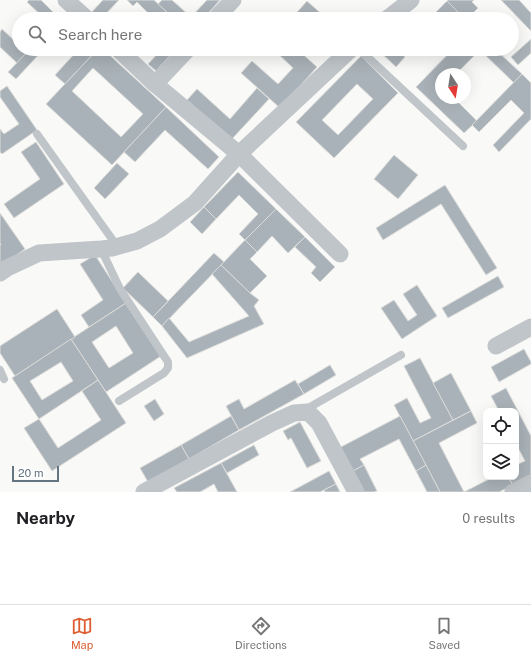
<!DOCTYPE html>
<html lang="en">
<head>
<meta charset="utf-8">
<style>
  :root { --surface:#fff; --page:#f6f6f6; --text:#202124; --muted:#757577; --line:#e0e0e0; --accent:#de5e33 }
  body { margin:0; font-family:"Public Sans",sans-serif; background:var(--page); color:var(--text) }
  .controls { position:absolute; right:12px; bottom:12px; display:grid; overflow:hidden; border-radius:8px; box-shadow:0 4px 16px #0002 }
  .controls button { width:36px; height:36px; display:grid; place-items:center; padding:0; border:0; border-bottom:1px solid var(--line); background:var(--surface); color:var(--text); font:20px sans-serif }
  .compass { position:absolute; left:435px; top:68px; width:36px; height:36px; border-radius:50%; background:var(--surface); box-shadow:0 4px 16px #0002; rotate:168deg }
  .scale { position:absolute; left:12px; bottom:10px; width:47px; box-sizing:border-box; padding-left:4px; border:2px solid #657481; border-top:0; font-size:11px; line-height:14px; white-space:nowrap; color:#657481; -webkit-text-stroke:3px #fff; paint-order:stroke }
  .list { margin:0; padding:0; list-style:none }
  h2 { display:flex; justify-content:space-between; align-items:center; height:52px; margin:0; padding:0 16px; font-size:17px }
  h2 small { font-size:13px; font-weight:400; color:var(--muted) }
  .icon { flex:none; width:22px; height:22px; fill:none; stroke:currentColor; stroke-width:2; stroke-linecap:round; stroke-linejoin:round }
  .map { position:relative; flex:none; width:531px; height:492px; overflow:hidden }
  .search { position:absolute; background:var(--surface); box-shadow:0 4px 16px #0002; left:12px; right:12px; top:12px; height:44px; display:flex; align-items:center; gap:10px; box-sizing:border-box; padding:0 14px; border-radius:22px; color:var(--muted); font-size:15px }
  .sheet { height:112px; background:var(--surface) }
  nav { display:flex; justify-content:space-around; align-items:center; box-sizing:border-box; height:56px; border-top:1px solid var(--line); background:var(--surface); font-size:11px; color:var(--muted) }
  nav a { display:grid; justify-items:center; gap:2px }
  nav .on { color:var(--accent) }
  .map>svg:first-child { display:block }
</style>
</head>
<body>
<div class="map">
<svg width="531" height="492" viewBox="0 0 531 492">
  <rect width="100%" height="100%" fill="#f9f9f7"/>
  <g fill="#a9b2b8" stroke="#dbdbd9" fill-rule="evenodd">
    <polygon points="29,0 41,0 57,16 54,19 45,19 27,2"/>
    <polygon points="103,0 119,0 101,19 93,19 89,15"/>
    <polygon points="127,0 154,0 169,14 164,19 146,19 150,15 137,2 133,6"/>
    <polygon points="162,0 172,0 191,17 207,0 220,0 203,19 175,19 158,4"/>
    <polygon points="448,0 474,0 472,2 478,8 467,19 465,19 447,1"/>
    <polygon points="501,0 519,0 531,13 531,31"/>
    <polygon points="307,1 326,18 326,19 291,19"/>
    <polygon points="447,1 465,19 443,19 436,12"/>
    <polygon points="2,29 19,45 19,49 30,49 17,63 0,47 0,32"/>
    <polygon points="531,39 531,53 518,65 511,57"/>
    <polygon points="30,49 39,49 42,51 16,79 8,72"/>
    <polygon points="75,49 98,49 65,84 55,75 77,51"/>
    <path d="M98 49H103L166 107 112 165 46 104ZM93 68 143 114 121 137 72 91Z"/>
    <polygon points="162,49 172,49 174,51 156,71 148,64"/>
    <polygon points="273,49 297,49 317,67 280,108 241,73 252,61 278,84 293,68"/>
    <polygon points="377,49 396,49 405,57 396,67"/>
    <polygon points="453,49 495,49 522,74 514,83 480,50 456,74 441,74 441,98 454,98 477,121 464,133 416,87"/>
    <path d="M361 56 398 93 334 158 296 122ZM357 84 373 99 338 135 322 120Z"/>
    <polygon points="522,74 531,83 531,119 499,152 493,145 524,113 511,100 479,132 472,125"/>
    <polygon points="7,86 37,130 2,154 0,152 0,129 4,134 19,124 0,97 0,91"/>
    <polygon points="257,88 269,99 231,140 187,100 197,89 230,119"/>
    <polygon points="166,107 219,157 208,169 165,130 135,162 124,152"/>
    <polygon points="36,142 64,184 14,218 4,204 40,179 21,152"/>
    <polygon points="394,155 418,175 398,199 374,179"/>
    <polygon points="117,163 129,174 105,199 94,188"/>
    <polygon points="238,172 276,209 245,240 239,234 258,214 239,195 216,219 204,207"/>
    <polygon points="445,185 497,268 486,275 441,204 383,240 376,228"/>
    <polygon points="204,207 216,219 202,234 190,222"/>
    <polygon points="276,209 305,237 288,253 272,236 257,252 245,240"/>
    <polygon points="0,213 25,249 0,266 0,245 1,245 0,243"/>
    <polygon points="305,237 335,267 320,282 311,273 316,267 295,247"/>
    <polygon points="245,240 257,252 250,259 267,276 250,293 221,265"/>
    <polygon points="214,253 224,262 162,326 153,317"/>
    <polygon points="95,255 126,303 89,327 81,315 103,300 80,264"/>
    <polygon points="221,265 250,293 259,300 254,306 264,324 187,358 162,326 169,318 189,342 249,316 212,274"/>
    <polygon points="138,272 168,301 153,317 123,288"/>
    <polygon points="498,276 504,287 448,318 442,308"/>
    <polygon points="417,285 437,316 402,339 381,308 394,300 408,321 417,315 403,294"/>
    <path d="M126 303 161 356 106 392 71 339ZM116 326 133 353 109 368 92 342Z"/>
    <polygon points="57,309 75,337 15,376 0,353 0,346"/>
    <path d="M71 339 98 380 39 419 12 378ZM61 362 73 381 42 400 30 381Z"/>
    <polygon points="524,349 531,362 531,364 499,382 491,367"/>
    <polygon points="420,358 453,420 413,441 394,405 407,398 420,423 431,418 404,366"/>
    <polygon points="330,365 336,375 304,394 298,384"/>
    <polygon points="451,373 471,411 453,420 433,383"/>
    <polygon points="98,380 126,423 52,471 24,428 39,419 58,448 101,420 82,391"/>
    <polygon points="295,380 304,394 239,430 226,406 239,399 244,409"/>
    <polygon points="506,388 531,436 531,476 513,485 508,477 516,477 516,465 525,461 516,444 516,411 499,411 491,396"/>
    <polygon points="155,399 164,414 154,421 144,406"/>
    <polygon points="471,411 477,423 439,443 464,492 493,477 508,477 513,485 499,492 440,492 413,441"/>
    <polygon points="231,416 239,430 189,459 181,445"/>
    <polygon points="400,416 426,465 416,471 399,439 360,459 364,465 351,472 339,448"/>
    <polygon points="300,422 321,461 307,468 291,438 288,440 283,431"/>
    <polygon points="181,445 189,459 148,482 140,468"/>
    <polygon points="254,445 259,455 227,473 221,463"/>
    <polygon points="221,463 237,492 218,492 214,484 200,492 177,492 174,488"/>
    <polygon points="364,465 377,491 374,492 361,492 351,472"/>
    <polygon points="426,465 440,492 427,492 416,471"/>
    <polygon points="329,471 336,484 320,492 290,492"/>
    <polygon points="336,484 340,492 325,492 324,490"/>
  </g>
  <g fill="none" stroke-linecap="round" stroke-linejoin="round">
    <g stroke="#c0c5c9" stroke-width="8">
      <polyline points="359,49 463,146"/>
      <polyline points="37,134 117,246"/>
      <polyline points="101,249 120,289 168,362 168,368 164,373 119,401"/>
      <polyline points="0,370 4,379"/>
      <polyline points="303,411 401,355"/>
    </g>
    <g stroke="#c0c5c9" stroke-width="17">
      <polyline points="66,0 87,19"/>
      <polyline points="215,19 233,0"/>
      <polyline points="387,19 411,0"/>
      <polyline points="118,49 155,84"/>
      <polyline points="188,49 155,84 239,154 340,254"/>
      <polyline points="0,273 7,268 39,253 101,249 112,248 137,241 160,229 195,203 239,154 351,49"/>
      <polyline points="496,346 531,327"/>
      <polyline points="144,492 272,423 294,413 308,412 319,423 356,492"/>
      <polyline points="513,492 531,483"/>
    </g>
  </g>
</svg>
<div class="controls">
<button><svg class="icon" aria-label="locate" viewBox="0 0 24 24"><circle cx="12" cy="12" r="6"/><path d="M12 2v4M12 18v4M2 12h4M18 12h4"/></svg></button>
<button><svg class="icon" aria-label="layers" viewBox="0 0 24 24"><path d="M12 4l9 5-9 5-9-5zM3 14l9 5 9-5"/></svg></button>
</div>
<svg class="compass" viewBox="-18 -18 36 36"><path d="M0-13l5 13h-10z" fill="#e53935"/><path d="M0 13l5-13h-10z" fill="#757577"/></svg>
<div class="scale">20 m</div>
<div class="search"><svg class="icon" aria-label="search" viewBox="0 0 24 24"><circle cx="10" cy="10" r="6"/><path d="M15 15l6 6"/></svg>Search here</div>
</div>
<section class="sheet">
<h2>Nearby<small>0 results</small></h2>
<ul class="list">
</ul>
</section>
<nav>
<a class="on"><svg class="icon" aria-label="map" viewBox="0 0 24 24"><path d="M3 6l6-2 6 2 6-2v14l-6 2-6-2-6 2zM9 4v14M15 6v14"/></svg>Map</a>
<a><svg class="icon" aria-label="directions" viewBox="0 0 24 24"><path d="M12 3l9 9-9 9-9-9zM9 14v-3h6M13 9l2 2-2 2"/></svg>Directions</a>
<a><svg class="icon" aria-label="saved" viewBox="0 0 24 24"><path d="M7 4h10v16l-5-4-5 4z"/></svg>Saved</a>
</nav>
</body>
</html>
